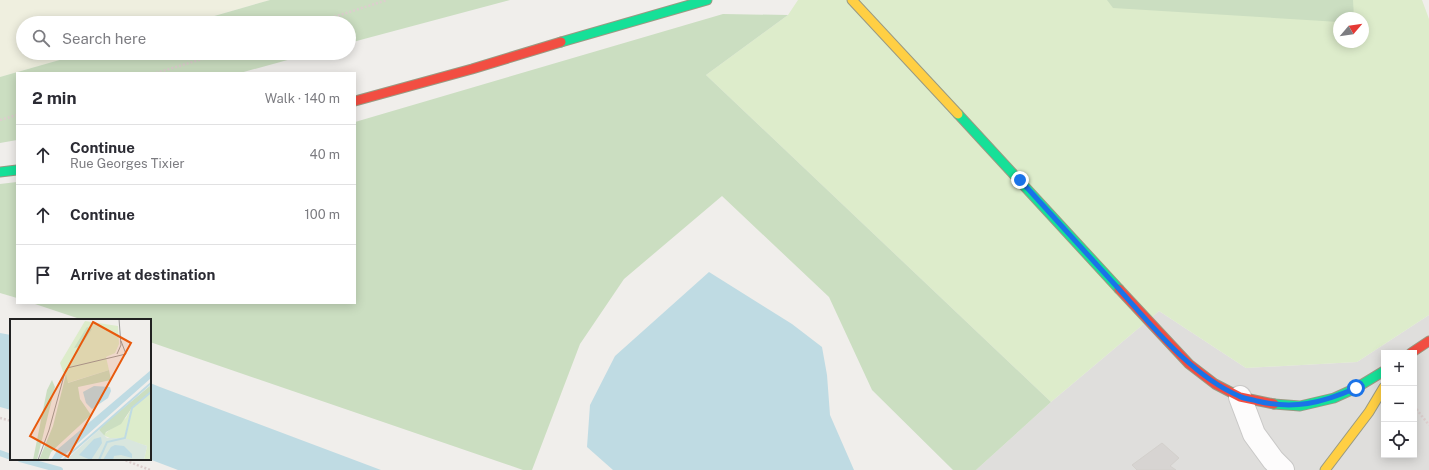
<!DOCTYPE html>
<html lang="en">
<head>
<meta charset="utf-8">
<style>
  :root { --surface:#fff; --page:#f7f7f7; --text:#2b2b33; --muted:#7c7c81; --line:#e1e1e2 }
  body { margin:0; font-family:"Public Sans",sans-serif; background:var(--page); color:var(--text) }
  .controls { position:absolute; right:12px; bottom:12px; display:grid; overflow:hidden; border-radius:0px; box-shadow:0 2px 10px #0003 }
  .controls button { width:36px; height:36px; display:grid; place-items:center; padding:0; border:0; border-bottom:1px solid var(--line); background:var(--surface); color:var(--text); font:20px sans-serif }
  .compass { position:absolute; left:1333px; top:12px; width:36px; height:36px; border-radius:50%; background:var(--surface); box-shadow:0 2px 10px #0003; rotate:61deg }
  .stop { position:absolute; width:12px; height:12px; margin:-9px; border:3px solid #1a73e8; border-radius:50%; background:#fff }
  .stop.end { background:#1a73e8; border-color:#fff; box-shadow:0 1px 4px #0008 }
  .list { margin:0; padding:0; list-style:none }
  h2 { display:flex; justify-content:space-between; align-items:center; height:52px; margin:0; padding:0 16px; font-size:17px }
  h2 small { font-size:13px; font-weight:400; color:var(--muted) }
  .list li { display:grid; grid-template-columns:26px 1fr auto; gap:12px; align-items:center; box-sizing:border-box; height:60px; padding:0 16px; border-top:1px solid var(--line) }
  .list b { display:block; font-size:15px; white-space:nowrap }
  .list p { margin:0; font-size:13px; white-space:nowrap; color:var(--muted) }
  .list em { font-size:13px; font-style:normal; color:var(--muted) }
  .icon { flex:none; width:22px; height:22px; fill:none; stroke:currentColor; stroke-width:2; stroke-linecap:round; stroke-linejoin:round }
  .map { position:relative; flex:none; width:1429px; height:470px; overflow:hidden }
  .search { position:absolute; background:var(--surface); box-shadow:0 2px 10px #0003; left:16px; top:16px; width:340px; height:44px; display:flex; align-items:center; gap:10px; box-sizing:border-box; padding:0 14px; border-radius:22px; color:var(--muted); font-size:15px }
  .panel { position:absolute; background:var(--surface); box-shadow:0 2px 10px #0003; left:16px; top:72px; width:340px; height:232px; border-radius:0px }
  .map>svg:first-child { display:block }
</style>
</head>
<body>
<div class="map">
<svg width="1429" height="470" viewBox="0 0 1429 470">
  <rect width="100%" height="100%" fill="#f0eeeb"/>
  <path fill="#dfdedc" fill-rule="evenodd" d="M1159 311 1246 368 1357 362 1429 315V470H976L1051 402ZM1384 353H1414V455H1384Z"/>
  <polygon fill="#efefdf" points="0,0 270,0 190,23 23,23 23,53 84,53 0,77"/>
  <path fill="#ddeccb" fill-rule="evenodd" d="M798 0H1422L1429 19V315L1357 362 1246 368 1159 311 1051 402 706 75 788 15ZM1339 18H1363V42H1339Z"/>
  <g fill="#cbdec1">
    <polygon points="270,0 510,0 349,43 349,23 190,23"/>
    <polygon points="1107,0 1353,0 1354,18 1339,18 1339,22 1113,8"/>
    <polygon points="723,14 788,15 706,75 1051,402 976,470 953,470 872,390 829,297 722,196 624,279 580,344 532,470 523,470 150,342 150,320 83,320 32,303 355,303 355,122"/>
    <polygon points="84,53 313,53 240,73 17,73 17,140 0,143 0,77"/>
    <polygon points="17,182 17,298 0,293 0,184"/>
  </g>
  <g fill="#bfdbe3">
    <polygon points="709,272 792,324 822,347 827,375 830,415 854,470 613,470 587,447 590,405 615,356"/>
    <polygon points="0,333 11,335 11,410 0,407"/>
    <polygon points="150,383 160,387 381,470 178,470 149,459 150,459"/>
  </g>
  <g fill="none" stroke-linecap="round" stroke-linejoin="round">
    <g stroke="#bfdbe3" stroke-width="6">
      <polyline points="0,453 11,457"/>
      <polyline points="20,459 60,470"/>
    </g>
  </g>
  <polygon fill="#d7d4d2" stroke="#d3d0cc" points="1162,443 1179,458 1170,466 1176,470 1137,470 1132,465"/>
  <g fill="none" stroke-linecap="round" stroke-linejoin="round">
    <g stroke="#c9c8c7" stroke-width="24">
      <polyline id="street" points="1240,397 1254,434 1273,460 1283,470"/>
    </g>
    <g stroke="#999a82" stroke-width="11">
      <g id="fast">
        <polyline points="561,42 707,0"/>
        <polyline points="958,114 1119,289"/>
        <polyline points="0,172 17,170"/>
        <polyline points="1274,404 1300,406 1334,398 1356,388 1384,371"/>
      </g>
    </g>
    <g stroke="#999a82" stroke-width="11">
      <g id="slow">
        <polyline points="852,0 958,114"/>
        <polyline points="1325,470 1369,412 1384,387"/>
      </g>
    </g>
    <g stroke="#999a82" stroke-width="11">
      <g id="jam">
        <polyline points="355,101 472,69 561,42"/>
        <polyline points="1119,289 1189,364 1215,384 1240,397 1274,404"/>
        <polyline points="1411,353 1429,341"/>
      </g>
    </g>
    <g stroke="#dccecd" stroke-width="2.5" stroke-dasharray="2 2" stroke-linecap="butt">
      <polyline points="315,23 387,0"/>
      <polyline points="156,73 222,53"/>
      <polyline points="0,120 17,115"/>
      <polyline points="1414,406 1429,425"/>
      <polyline points="0,418 11,421"/>
      <polyline points="122,459 150,470"/>
    </g>
    <use href="#street" stroke="#fdfcfc" stroke-width="22"/>
    <use href="#fast" stroke="#16e098" stroke-width="9"/>
    <use href="#slow" stroke="#ffcf43" stroke-width="9"/>
    <use href="#jam" stroke="#f24e42" stroke-width="9"/>
  </g>
  <g fill="none" stroke-linecap="round" stroke-linejoin="round">
    <path stroke="#1a73e8" stroke-width="5" d="M1020 180C1053 216 1085 252 1118 288 1152 326 1192 376 1239 396 1244 399 1251 399 1257 401 1294 410 1322 403 1356 388"/>
  </g>
  <g transform="translate(10 319)">
    <rect width="141" height="141" fill="#f0eeeb"/>
    <path d="M75 2 108 7 109 25 105 34 96 38 99 51 57 64 50 44ZM141 74V141H134L137 127 111 119 102 120 93 116 116 99 121 90Z" fill="#ddeccb"/>
    <path d="M77 8 82 10 70 28 64 29ZM99 51 101 61 68 68 70 80 81 96 41 133 38 141H29L43 107 56 55 58 64ZM42 61 45 68 27 141H23L37 71ZM141 66V74L121 90 111 105 96 113 94 117 89 111 92 107Z" fill="#cbdec1"/>
    <path d="M89 111 97 119H115L137 127 134 141H56Z" fill="#d9e6de"/>
    <path d="M141 51V59L49 141H41L48 130ZM84 67 100 68 101 72 98 79 82 90 76 84 73 73ZM91 118 92 124 81 141 69 136 84 120ZM105 126 114 127 122 135V139L111 136 104 137 103 141H93L101 128Z" fill="#bfdbe3"/>
    <path fill="none" stroke="#bfdbe3" stroke-width="2" d="M53 141 141 64M89 141 97 123 115 119 122 89 141 73"/>
    <path fill="none" stroke="#9e9c9b" stroke-width="1" d="M107 35 111 26 109 0M28 141 39 111 55 53 57 49 116 35 111 22"/>
    <path fill="#e8590c" fill-opacity="0.15" stroke="#e8590c" stroke-width="2" d="M83 3 121 24 58 138 20 117Z"/>
    <rect width="141" height="141" fill="none" stroke="#222" stroke-width="2"/>
  </g>
</svg>
<div class="controls">
<button>+</button>
<button>−</button>
<button><svg class="icon" aria-label="locate" viewBox="0 0 24 24"><circle cx="12" cy="12" r="6"/><path d="M12 2v4M12 18v4M2 12h4M18 12h4"/></svg></button>
</div>
<svg class="compass" viewBox="-18 -18 36 36"><path d="M0-13l5 13h-10z" fill="#e53935"/><path d="M0 13l5-13h-10z" fill="#7c7c81"/></svg>
<div class="stop" style="left:1356px;top:388px"></div>
<div class="stop end" style="left:1020px;top:180px"></div>
<div class="search"><svg class="icon" aria-label="search" viewBox="0 0 24 24"><circle cx="10" cy="10" r="6"/><path d="M15 15l6 6"/></svg>Search here</div>
<section class="panel">
<h2>2 min<small>Walk · 140 m</small></h2>
<ul class="list">
<li><svg class="icon" aria-label="ahead" viewBox="0 0 24 24"><path d="M12 20V5M6 11l6-6 6 6"/></svg><div><b>Continue</b><p>Rue Georges Tixier</p></div><em>40 m</em></li>
<li><svg class="icon" aria-label="ahead" viewBox="0 0 24 24"><path d="M12 20V5M6 11l6-6 6 6"/></svg><div><b>Continue</b></div><em>100 m</em></li>
<li><svg class="icon" aria-label="arrive" viewBox="0 0 24 24"><path d="M6 21V4h12l-3 4 3 4H6"/></svg><div><b>Arrive at destination</b></div></li>
</ul>
</section>
</div>
</body>
</html>
